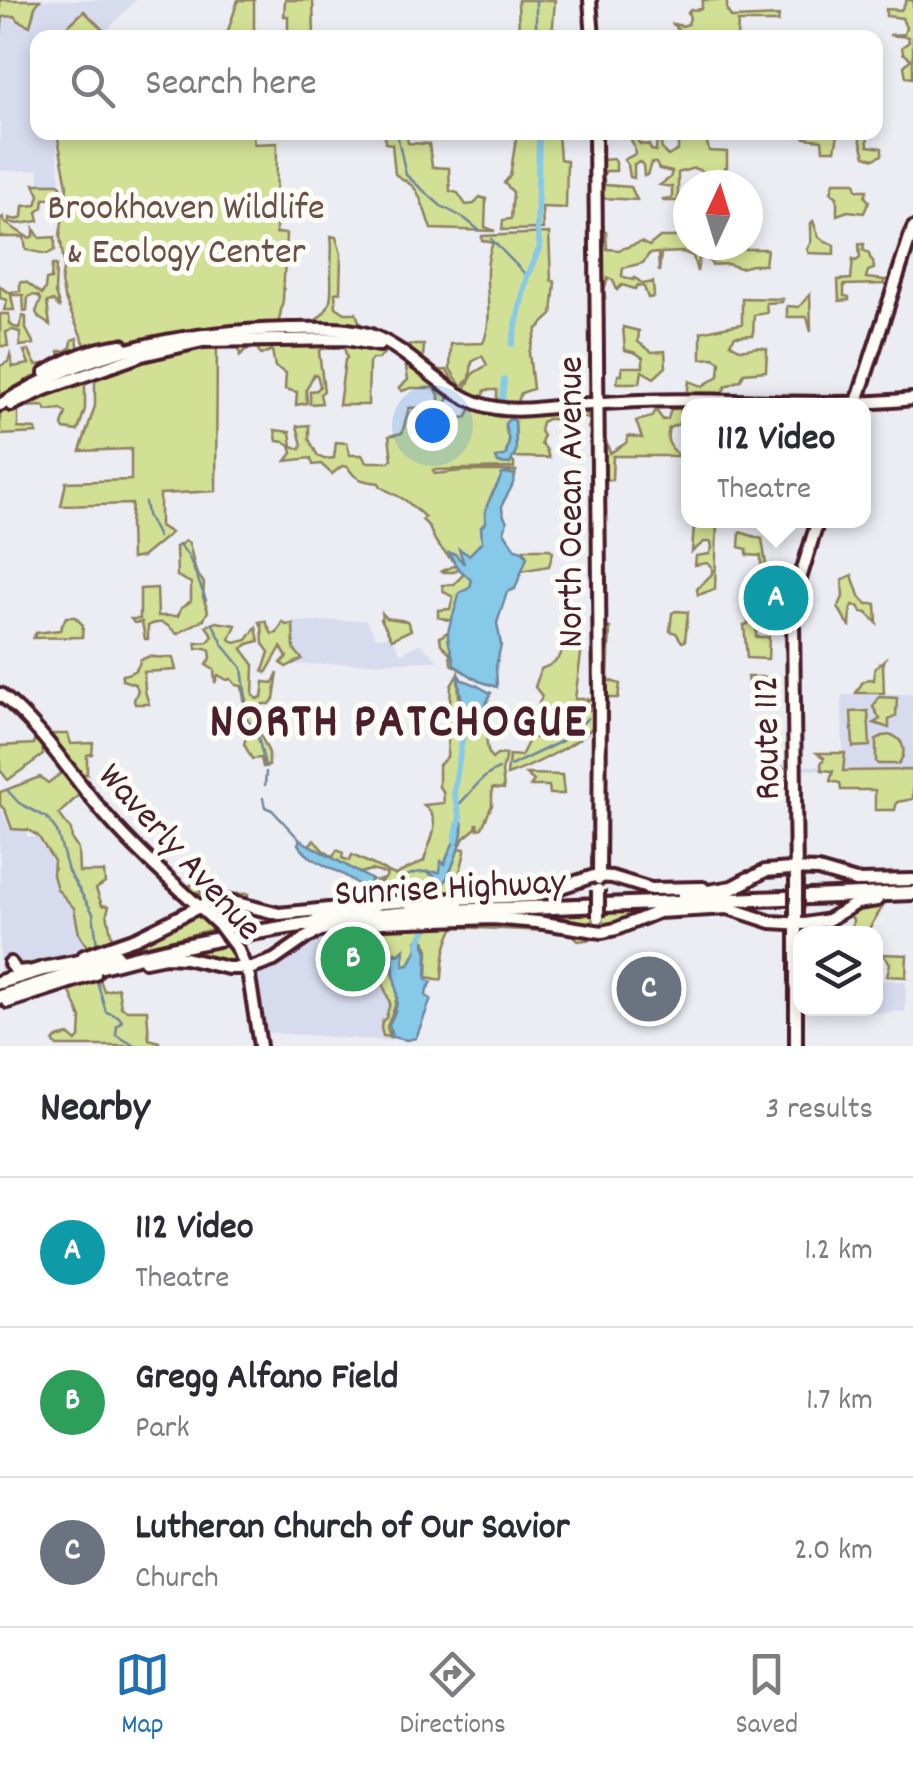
<!DOCTYPE html>
<html lang="en">
<head>
<meta charset="utf-8">
<style>
  :root { --surface:#fff; --page:#f2f2f3; --text:#2b2b33; --muted:#7c7c81; --line:#e1e1e2; --accent:#1f6fb2 }
  body { margin:0; font-family:Dekko,sans-serif; background:var(--page); color:var(--text) }
  .controls { position:absolute; right:30px; bottom:30px; display:grid; overflow:hidden; border-radius:20px; box-shadow:0 5px 15px #0003 }
  .controls button { width:90px; height:90px; display:grid; place-items:center; padding:0; border:0; border-bottom:2px solid var(--line); background:var(--surface); color:var(--text); font:50px sans-serif }
  .compass { position:absolute; left:673px; top:170px; width:90px; height:90px; border-radius:50%; background:var(--surface); box-shadow:0 5px 15px #0003; rotate:4deg }
  .you { position:absolute; left:432px; top:425px; width:35px; height:35px; margin:-25px; border:8px solid #fff; border-radius:50%; background:#1a73e8; box-shadow:0 0 0 15px #1a73e833 }
  .badge { display:grid; place-items:center; width:65px; height:65px; border-radius:50%; background:var(--accent); color:#fff; font-size:32px; font-weight:700 }
  .pin { position:absolute; translate:-50% -50%; border:5px solid #fff; box-shadow:0 2px 10px #0006 }
  .popup { position:absolute; left:681px; top:398px; width:190px; height:130px; box-sizing:border-box; display:grid; place-content:center; border-radius:20px; background:var(--surface); filter:drop-shadow(0 2px 8px #0005); font-size:32px; white-space:nowrap; color:var(--muted) }
  .popup b { font-size:38px; color:var(--text) }
  .popup::after { content:''; position:absolute; left:50%; top:100%; margin-left:-20px; border:20px solid transparent; border-top-color:var(--surface) }
  .list { margin:0; padding:0; list-style:none }
  h2 { display:flex; justify-content:space-between; align-items:center; height:130px; margin:0; padding:0 40px; font-size:42px }
  h2 small { font-size:32px; font-weight:400; color:var(--muted) }
  .list li { display:grid; grid-template-columns:65px 1fr auto; gap:30px; align-items:center; box-sizing:border-box; height:150px; padding:0 40px; border-top:2px solid var(--line) }
  .list b { display:block; font-size:38px; white-space:nowrap }
  .list p { margin:0; font-size:32px; white-space:nowrap; color:var(--muted) }
  .list em { font-size:32px; font-style:normal; color:var(--muted) }
  .icon { flex:none; width:55px; height:55px; fill:none; stroke:currentColor; stroke-width:2; stroke-linecap:round; stroke-linejoin:round }
  .map { position:relative; flex:none; width:913px; height:1046px; overflow:hidden }
  .search { position:absolute; background:var(--surface); box-shadow:0 5px 15px #0003; left:30px; right:30px; top:30px; height:110px; display:flex; align-items:center; gap:25px; box-sizing:border-box; padding:0 35px; border-radius:20px; color:var(--muted); font-size:38px }
  .sheet { height:580px; background:var(--surface) }
  nav { display:flex; justify-content:space-around; align-items:center; box-sizing:border-box; height:140px; border-top:2px solid var(--line); background:var(--surface); font-size:28px; color:var(--muted) }
  nav a { display:grid; justify-items:center; gap:5px }
  nav .on { color:var(--accent) }
  .map>svg:first-child { display:block }
</style>
</head>
<body>
<div class="map">
<svg width="913" height="1046" viewBox="0 0 913 1046">
  <rect width="100%" height="100%" fill="#ebedf3"/>
  <filter id="ink" filterUnits="userSpaceOnUse"><feTurbulence type="fractalNoise" baseFrequency=".01" numOctaves="2"/><feDisplacementMap in="SourceGraphic" scale="20" xChannelSelector="R" yChannelSelector="G"/><feConvolveMatrix kernelMatrix="1 2 1 2 8 2 1 2 1" color-interpolation-filters="sRGB"/></filter>
  <g filter="url(#ink)">
    <g fill="#d6dbee">
      <polygon points="0,0 136,0 100,37 38,38 38,132 56,133 60,185 39,186 39,170 0,171"/>
      <polygon points="366,620 376,637 391,636 401,654 420,643 438,661 291,665 290,622"/>
      <polygon points="913,694 913,770 799,770 799,766 843,765 842,695"/>
      <polygon points="0,806 9,828 26,827 27,837 36,837 54,865 52,877 57,891 71,902 78,923 85,953 0,980"/>
      <polygon points="399,923 399,955 394,954 391,967 398,988 396,1011 389,1024 391,1041 260,1032 252,972 321,931"/>
      <polygon points="876,980 906,981 905,1012 816,1013 815,1009 800,1009 876,1008"/>
    </g>
    <g fill="#d1e094" stroke="#8e8060" stroke-width="2.5">
      <polygon points="0,0 40,0 35,7 30,26 19,21 15,16 3,17 0,42"/>
      <polygon points="238,0 254,0 254,37 226,37"/>
      <polygon points="285,0 313,0 314,37 288,37 288,16 284,16"/>
      <polygon points="518,0 555,0 552,37 519,37"/>
      <path d="M703 0H727V11L732 18 779 16 778 22H738L737 37C716 38 686 44 673 24L682 26 688 24 690 18 688 13 690 10 701 9Z"/>
      <polygon points="907,0 913,0 913,78 906,77 904,66 911,59 903,53 902,47 909,42 908,37 889,35 904,34 906,28 902,18 886,16 886,9 901,10"/>
      <polygon points="84,11 104,31 97,37 56,37"/>
      <polygon points="57,133 253,133 254,144 277,143 276,233 286,234 283,300 278,326 207,330 87,349 64,297 61,282 64,264 60,236 67,186"/>
      <path d="M385 133H406L408 143 429 144 432 167 449 168 450 191 458 193 466 205 474 204 480 197 486 199 485 227 495 231 431 229C428 221 420 193 415 189 411 183 401 179 395 174L392 144 385 143Z"/>
      <polygon points="517,133 558,133 560,159 567,161 566,208 542,207 543,229 502,230 503,220 511,219 513,192 504,183 510,176"/>
      <path d="M631 133 640 144 649 145 651 150 656 151 657 133H675L674 140 663 139C659 146 662 151 668 156L678 150V135L682 136 687 134 690 137 698 133H707L705 134 709 151 727 152V167L717 173 711 171 706 173 694 168 678 173V201H664L663 199 672 198V187L660 185 670 178 672 172 659 169 656 163H651L647 175 644 176 643 165 640 162 634 164V178L630 177 628 165 624 160 635 154 634 146 629 136Z"/>
      <polygon points="806,133 867,133 868,146 882,148 882,155 874,159 865,156 859,135 838,135 835,150 823,150 822,140 805,138"/>
      <polygon points="598,154 603,160 613,159 616,162 616,171 606,171 603,175 605,185 631,187 637,200 603,198 600,195"/>
      <polygon points="834,182 855,182 857,190 867,190 865,197 869,201 864,213 848,211 837,215 837,197 831,192"/>
      <polygon points="34,184 58,184 61,186 60,198 44,199 43,207 37,212 39,221 18,224 9,222 9,218 18,220 22,217 23,206 36,205 39,195"/>
      <polygon points="3,217 4,222 29,238 34,236 34,229 40,238 55,237 55,250 47,254 26,250 24,237 0,237 0,219"/>
      <path d="M813 221C821 242 815 235 834 245V254L809 253 807 249 811 242V223Z"/>
      <polygon points="688,226 688,245 714,245 721,249 767,249 765,265 752,265 740,268 728,264 712,265 707,258 699,259 697,272 693,256 683,252 661,253 659,272 658,253 649,254 643,263 623,268 622,276 633,280 635,278 643,284 653,282 654,297 648,298 644,287 638,285 635,289 622,285 617,290 613,280 608,278 604,290 605,297 601,294 601,232 606,232 607,249 619,250 641,242 649,246 660,237 675,237"/>
      <path d="M549 233 551 280 555 282 552 315 537 329 529 353 533 389 521 393 516 407 514 402 497 403V390H485L483 398 481 400 461 389 466 387 474 373 487 365 482 356 472 362 470 379 461 386 450 369 451 344 483 343C497 313 478 277 493 243L482 240V236Z"/>
      <path d="M331 236 336 237 341 254 340 292 335 293 336 307 345 313H356L361 327H373L402 345H424L423 358C429 366 437 372 447 370L456 384 457 389 393 341 314 325 313 322C335 308 331 294 331 270 331 258 333 248 331 236Z"/>
      <polygon points="859,244 864,244 863,250 869,253 870,258 873,261 874,269 868,271 866,278 885,280 883,284 844,285 844,296 849,297 849,300 839,301 838,280 851,279 853,259 856,261 860,258"/>
      <path d="M52 265H56L55 293 60 308 53 301 47 302 50 325 39 318 36 312 41 300 38 296 32 295 28 297 27 311H24L23 295H11L14 310H4L7 300 0 298V286C8 294 10 292 20 291V282H26L42 294 45 289 46 280 51 279Z"/>
      <polygon points="810,294 811,332 807,317 787,317 787,306 799,307"/>
      <path d="M742 298 783 299 782 302 766 303 767 313 754 315 753 335 735 336 730 343C746 357 752 342 767 349L766 371 744 373 741 380 726 386 721 395 718 393 714 397H687L689 381 702 386 719 376 720 362 714 358 701 359V332C715 329 727 326 742 324Z"/>
      <polygon points="0,314 9,314 10,324 14,327 19,328 23,316 26,317 26,329 34,344 20,346 20,332 12,330 6,332 8,346 0,346"/>
      <polygon points="623,327 639,331 638,342 652,352 665,351 666,367 654,378 642,371 640,383 617,383 618,375 622,375 622,367 643,367 643,358 636,353 625,350"/>
      <polygon points="77,338 79,351 0,399 0,366 8,362 10,355 13,367 29,364 24,351 29,351 36,365 52,363 60,357 59,351 65,351 71,347 72,340"/>
      <polygon points="348,342 386,351 379,359 372,359 369,363 368,405 339,405 345,360 347,358 344,347 322,349 319,352 324,391 320,394 322,403 310,404 310,391 317,390 320,386 317,375 314,374 306,390 307,403 296,405 297,392 285,389 286,373 275,367 272,350 261,355 257,348 245,350 240,356 239,348 224,344"/>
      <polygon points="217,343 216,491 160,494 160,526 171,533 142,557 131,559 130,524 132,504 61,506 66,482 131,480 131,449 80,451 95,406 95,378 141,356"/>
      <polygon points="405,361 449,398 447,402 439,403 439,395 435,388 411,388 402,391 399,388 408,380"/>
      <polygon points="82,379 85,381 85,409 78,431 64,429 62,425 66,413 61,409 47,411 44,406 18,407 18,428 35,429 37,433 0,435 0,412"/>
      <path d="M432 407 435 420H448V408C456 415 454 420 467 417L470 409 500 417 583 412 593 418V429L588 428 591 420C586 417 577 417 572 416L571 419H547L542 422 540 431 543 436 541 444 546 449 549 458 513 457 516 451 515 422 505 424 509 442 506 452 510 463 511 461 514 463V468L433 470 435 474 462 471H516L515 475 507 473C492 490 484 503 489 526L464 672 451 664 450 653 441 644 440 637 449 631 452 621 438 617V610L450 609 453 597 444 592 442 585 454 584 464 574 459 568 454 572H440L456 565C450 556 439 549 435 540 429 530 432 528 422 520L425 517 405 500 381 487 379 483C365 481 355 481 348 467L342 466 332 474 321 464 313 465 311 458 286 461 292 453 290 445 285 442 277 441 275 430 290 432 292 446 300 449 302 445 297 426 309 425V439L318 456 324 459 334 458 336 442 347 443 350 455H362L366 462H389L392 459 389 436 402 433 409 408Z"/>
      <path d="M671 409H681V423L669 428C665 442 670 446 679 456H613L612 480H603L602 442 606 441 610 453 626 443 628 436 642 438 636 421 652 417 656 410 663 420 668 419Z"/>
      <polygon points="697,521 699,521 703,527 709,527 712,521 717,521 715,589 698,595 697,589 712,574 712,567 707,563 695,565 696,556 709,554 712,548 711,542 704,542 692,552 694,526"/>
      <polygon points="740,532 762,539 766,564 761,565 761,556 747,555 747,549 739,547"/>
      <path d="M186 541 189 543 196 572 204 583 203 597 208 611 204 619 177 634C167 624 162 619 148 626V639H145L142 622 134 623 131 619H140V589L157 588 158 616H178L181 608 191 601V583L177 576 176 547Z"/>
      <polygon points="524,549 550,549 553,552 549,566 521,571 527,557"/>
      <path d="M852 575 859 596 867 604H876L877 623 867 613 861 612 859 607 853 605 851 609 850 626C843 620 844 614 838 608L843 597 842 580Z"/>
      <polygon points="676,611 688,612 685,641 682,642 676,633 670,631 672,613"/>
      <polygon points="382,613 386,618 407,621 411,630 392,639 381,619"/>
      <polygon points="757,613 756,637 769,637 768,659 747,658 744,625 748,624 748,614"/>
      <polygon points="66,617 75,617 83,625 82,637 33,638 36,633 60,630"/>
      <path d="M573 619 576 635 583 639 575 699H590L587 702 553 711 538 706 542 696 535 687 541 669C569 658 562 647 563 621Z"/>
      <polygon points="264,621 266,622 272,634 277,633 283,622 286,625 293,624 294,649 302,659 286,667 281,663 287,657 281,647 266,673 263,671 269,652 263,644 262,626 259,622"/>
      <polygon points="216,622 236,625 230,639 235,643 247,640 256,627 259,641 248,644 242,649 254,665 253,695 257,699 262,697 264,682 273,683 278,672 274,699 270,704 263,704 258,712 261,724 258,729 269,753 269,766 263,767 261,758 252,759 244,744 247,734 241,728 246,713 242,686 236,685 231,679 227,680 218,675 215,683 214,670 206,665 211,658 210,650 205,648 197,649 196,643 208,642 213,636 206,626"/>
      <polygon points="604,627 610,628 608,680 620,684 618,698 608,698 607,736 604,733"/>
      <path d="M150 656C158 659 165 656 173 658L176 670 144 672 145 691 149 704H135L134 700 138 690 135 684 122 680V675C132 673 139 670 140 660Z"/>
      <polygon points="885,659 883,665 884,693 856,693 862,683 869,679 874,680 875,668"/>
      <path d="M458 674 459 697 467 712 469 722 480 730 488 727C486 737 485 749 492 759L497 755 506 754 502 772 504 789 492 788V805L482 828 478 829 477 823 476 828 464 838 459 848 465 849V852L459 876 470 877V887H479L478 894 439 897 440 893 437 892 434 898 373 900 370 898 368 889 381 890 384 886 383 883 377 881 385 879 387 874 371 870 360 873 309 845 314 840 323 850 333 857 337 850 343 853 342 858 349 861 352 855 395 875 424 861C428 842 445 823 424 805L444 803 443 791 439 787V765L447 757 451 686Z"/>
      <polygon points="747,677 767,677 769,696 750,697"/>
      <polygon points="879,697 897,698 896,716 889,720 889,728 874,723 880,719 873,707"/>
      <path d="M590 705 589 710 593 709C595 716 597 719 593 726 583 742 526 769 507 775L509 755 521 756 530 738C542 737 556 738 565 730 577 720 575 711 590 705Z"/>
      <polygon points="868,711 870,746 853,747 851,712"/>
      <polygon points="50,734 68,734 71,744 93,743 92,754 87,755 87,774 79,774 67,759 66,754 60,749 49,736"/>
      <path d="M892 735C905 741 907 754 898 764H878L876 762V740L882 736Z"/>
      <polygon points="35,737 42,742 43,755 8,780 0,770 0,746 34,744"/>
      <polygon points="766,740 770,741 770,751 775,752 777,764 784,768 782,776 763,773 763,752 766,751"/>
      <polygon points="817,753 845,753 843,771 913,770 913,799 897,802 895,810 875,810 875,790 841,790 840,783 830,781 833,771 822,770 821,764 824,758"/>
      <polygon points="64,771 80,794 59,814 71,830 72,840 78,849 79,872 104,872 105,883 96,889 102,905 109,906 107,913 112,940 109,944 89,950 79,934 74,908 57,889 53,875 54,861 38,836 28,830 12,829 5,810 0,805 0,792 40,777 48,783"/>
      <polygon points="526,774 562,775 564,794 550,794 549,786 530,786 534,781"/>
      <path d="M190 885H199L200 893 248 894V899C272 912 308 903 335 901L333 904 276 909 228 898 195 894 189 890Z"/>
      <polygon points="874,903 884,904 869,929 852,929 853,920 848,911"/>
      <polygon points="650,909 653,910 614,928 602,928 603,910"/>
      <polygon points="197,911 214,929 105,956 122,947 142,943 141,938"/>
      <path d="M592 911 593 924C581 923 571 920 558 921L554 917 533 915Z"/>
      <path d="M483 920 577 932 593 939 578 941 572 932 454 927C445 944 443 959 442 978L441 980 427 977 428 950 423 937 428 926 417 941V949L409 965 403 967 402 951 399 955 396 952 393 953C390 967 394 973 396 986 399 1002 392 1013 387 1027L390 1037 383 1036 381 1028 382 1021 386 1018 390 1003 383 984 381 961 389 956 391 944 387 941 381 942 382 935 377 931 346 930 361 927Z"/>
      <polygon points="227,942 237,958 236,961 179,955 154,957"/>
      <polygon points="347,943 378,946 380,974 344,975 344,945"/>
      <polygon points="882,954 907,955 906,977 887,976 890,963"/>
      <polygon points="99,977 104,991 118,988 121,1007 127,1010 147,1010 149,1039 159,1042 159,1046 57,1046 53,1041 56,1038 69,1035 76,1041 80,1036 81,1018 68,987"/>
    </g>
    <g fill="#87c9e8" stroke="#6f859c" stroke-width="2.5">
      <polygon points="512,419 515,421 516,451 510,464 498,463 496,458 506,455 509,442 505,424 508,420"/>
      <path d="M507 473 515 475C513 497 493 500 507 522L504 532 515 549 523 551 527 557 515 589 507 592 497 623 501 645 496 666 497 687 479 681 454 665C454 654 447 645 448 633 450 619 458 606 459 593 466 589 472 590 471 580L457 567 449 553 455 554 464 564 459 549 469 555 482 542 481 527 486 522C482 504 496 492 502 474Z"/>
      <path d="M458 674 462 680C474 682 480 688 491 693L485 706 490 715 488 727 480 730C462 720 460 693 458 674Z"/>
      <path d="M462 821C465 838 449 881 437 892V878L427 872H440L441 861 445 864C448 848 461 834 462 821Z"/>
      <path d="M300 840 372 880 366 888C351 883 365 888 352 880 334 867 311 864 298 844Z"/>
      <path d="M417 940H422L427 952 426 979 432 982 427 989 426 996 431 999 416 1038 407 1040 392 1037 389 1024C407 994 389 982 394 954L399 955 404 949 403 966 409 965 417 949Z"/>
    </g>
    <g fill="none" stroke-linecap="round" stroke-linejoin="round">
      <g stroke="#6f859c" stroke-width="2.5">
        <polyline points="536,0 536,38"/>
        <polyline points="397,134 406,175 441,206 464,218 479,230"/>
        <polyline points="491,239 527,276"/>
        <polyline points="145,502 147,515 158,537"/>
        <polyline points="179,544 189,557 206,600"/>
        <polyline points="213,624 224,646 242,668 246,698 245,716 257,733 265,765"/>
        <polyline points="510,766 562,741 588,718"/>
        <polyline points="265,785 266,772"/>
        <polyline points="7,790 19,803 47,818 57,831 68,871 93,913 97,945"/>
        <polyline points="263,798 265,807 272,810 299,839"/>
        <path d="M457 806C472 793 480 776 499 769"/>
        <path d="M367 885 376 897 392 896C394 877 413 871 430 872"/>
        <polyline points="97,981 106,1012 118,1016 122,1021 117,1026 116,1035 135,1046"/>
      </g>
      <g stroke="#87c9e8" stroke-width="6">
        <polyline points="537,230 539,132"/>
        <polyline points="512,344 527,276 540,247 538,235"/>
        <polyline points="502,400 504,380"/>
        <polyline points="455,840 460,818 454,792 463,734 474,727 475,720"/>
        <polyline points="420,948 420,940 430,922"/>
      </g>
      <g stroke="#4a1f2b" stroke-width="18">
        <g id="major">
          <polyline points="590,0 593,38"/>
          <polyline points="595,132 600,696 599,879"/>
          <polyline points="197,341 346,339 379,345"/>
          <path d="M45 373C70 357 92 349 122 345"/>
          <path d="M0 405C88 349 187 331 290 329 318 329 346 326 373 336 418 354 446 400 496 408 518 412 541 408 564 406 589 404 614 402 640 401 730 397 822 409 913 399"/>
          <polyline points="11,405 45,389 142,355 203,341"/>
          <polyline points="856,405 913,228"/>
          <path d="M0 694C44 729 71 776 108 818 142 857 183 891 221 927"/>
          <polyline points="796,881 793,620 799,582 818,520"/>
          <polyline points="744,882 765,871 791,869 818,870 856,881 913,880"/>
          <polyline points="450,899 534,896 594,876 612,877 651,889 703,888"/>
          <polyline points="370,904 413,901"/>
          <polyline points="796,908 796,1046"/>
          <polyline points="237,948 249,977 260,1046"/>
          <polyline points="84,956 136,938 209,902 229,901 279,914 329,909"/>
          <polyline points="145,961 165,957 185,958 228,968 252,968 274,960 307,937 321,930 383,922 493,918 537,922 602,932 616,929 658,912 728,908 771,922 805,924 828,920 857,903 877,900"/>
          <polyline points="10,963 17,972 27,971"/>
          <polyline points="8,1002 95,974"/>
        </g>
      </g>
      <g stroke="#4a1f2b" stroke-width="20">
        <g id="highway">
          <polyline points="684,896 732,888 749,879"/>
          <polyline points="409,902 457,904"/>
          <polyline points="319,915 375,904"/>
          <polyline points="0,982 43,969 116,955"/>
          <path d="M0 997C136 951 280 922 423 912L913 893"/>
        </g>
      </g>
      <use href="#major" stroke="#fdfcf7" stroke-width="10"/>
      <use href="#highway" stroke="#fdfcf7" stroke-width="12"/>
      <g stroke="#4a1f2b" stroke-width="18" stroke-linecap="butt">
        <g id="major-bridge">
          <polyline points="796,881 796,908"/>
          <polyline points="598,917 598,890"/>
          <polyline points="221,927 237,948"/>
        </g>
      </g>
      <use href="#major-bridge" stroke="#fdfcf7" stroke-width="10"/>
    </g>
  </g>
  <g text-anchor="middle" stroke-width="10" stroke-linejoin="round" paint-order="stroke">
    <g font-size="38" fill="#6c4f45" stroke="#fdfcf7">
      <text x="186" y="218">Brookhaven Wildlife<tspan x="186" dy="44">&amp; Ecology Center</tspan></text>
    </g>
    <g font-size="38" fill="#4a1f2b" stroke="#fdfcf7">
      <text transform="translate(568 502) rotate(-90)" y="13">North Ocean Avenue</text>
      <text transform="translate(764 738) rotate(-91)" y="13">Route 112</text>
      <text transform="translate(182 850) rotate(48)" y="13">Waverly Avenue</text>
      <text transform="translate(450 885) rotate(-3)" y="13">Sunrise Highway</text>
    </g>
    <g font-size="48" font-weight="bold" letter-spacing="2.5" fill="#4a1f2b" stroke="#fdfcf7">
      <text x="399" y="735">NORTH PATCHOGUE</text>
    </g>
  </g>
</svg>
<div class="controls">
<button><svg class="icon" aria-label="layers" viewBox="0 0 24 24"><path d="M12 4l9 5-9 5-9-5zM3 14l9 5 9-5"/></svg></button>
</div>
<svg class="compass" viewBox="-18 -18 36 36"><path d="M0-13l5 13h-10z" fill="#e53935"/><path d="M0 13l5-13h-10z" fill="#7c7c81"/></svg>
<div class="you"></div>
<div class="pin badge" style="left:776px;top:598px;background:#0f9aa8">A</div>
<div class="popup"><b>112 Video</b>Theatre</div>
<div class="pin badge" style="left:353px;top:959px;background:#2e9e5b">B</div>
<div class="pin badge" style="left:649px;top:989px;background:#6b7280">C</div>
<div class="search"><svg class="icon" aria-label="search" viewBox="0 0 24 24"><circle cx="10" cy="10" r="6"/><path d="M15 15l6 6"/></svg>Search here</div>
</div>
<section class="sheet">
<h2>Nearby<small>3 results</small></h2>
<ul class="list">
<li><span class="badge" style="background:#0f9aa8">A</span><div><b>112 Video</b><p>Theatre</p></div><em>1.2 km</em></li>
<li><span class="badge" style="background:#2e9e5b">B</span><div><b>Gregg Alfano Field</b><p>Park</p></div><em>1.7 km</em></li>
<li><span class="badge" style="background:#6b7280">C</span><div><b>Lutheran Church of Our Savior</b><p>Church</p></div><em>2.0 km</em></li>
</ul>
</section>
<nav>
<a class="on"><svg class="icon" aria-label="map" viewBox="0 0 24 24"><path d="M3 6l6-2 6 2 6-2v14l-6 2-6-2-6 2zM9 4v14M15 6v14"/></svg>Map</a>
<a><svg class="icon" aria-label="directions" viewBox="0 0 24 24"><path d="M12 3l9 9-9 9-9-9zM9 14v-3h6M13 9l2 2-2 2"/></svg>Directions</a>
<a><svg class="icon" aria-label="saved" viewBox="0 0 24 24"><path d="M7 4h10v16l-5-4-5 4z"/></svg>Saved</a>
</nav>
</body>
</html>
